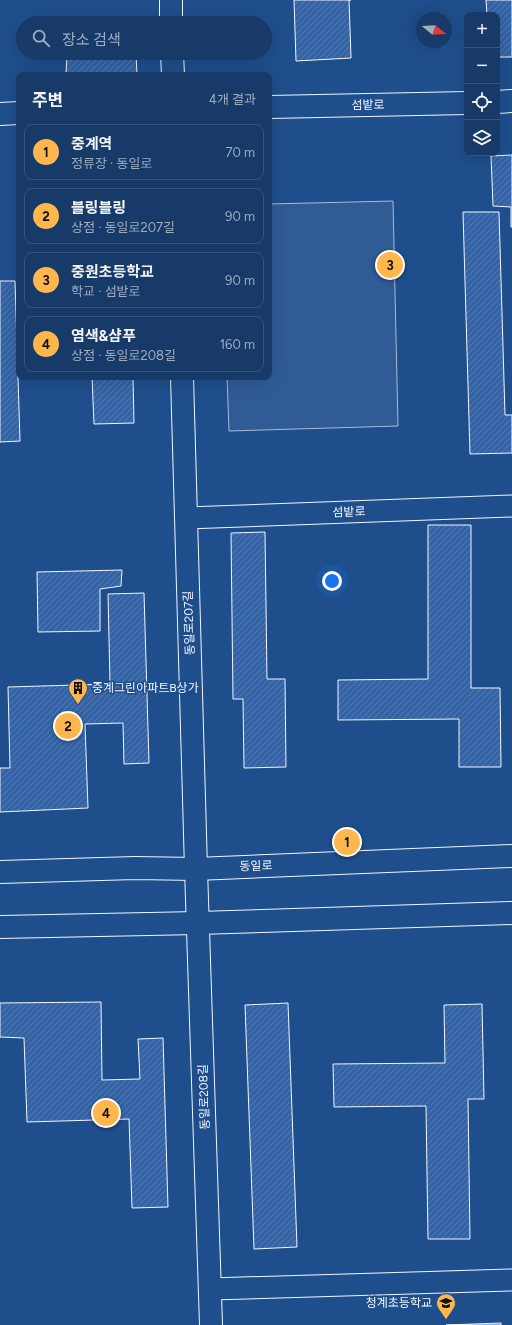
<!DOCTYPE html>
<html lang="ko">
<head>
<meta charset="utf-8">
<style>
  :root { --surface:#173a69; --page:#20416f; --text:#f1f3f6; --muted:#9eadc0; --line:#36547d; --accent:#ffb74d }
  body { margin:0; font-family:Figtree,"Noto Sans KR",sans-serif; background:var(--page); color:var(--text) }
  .controls { position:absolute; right:12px; top:12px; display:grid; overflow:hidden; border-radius:8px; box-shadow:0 4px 16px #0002 }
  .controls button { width:36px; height:36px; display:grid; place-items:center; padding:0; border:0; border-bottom:1px solid var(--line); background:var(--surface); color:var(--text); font:20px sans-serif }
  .compass { position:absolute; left:416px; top:12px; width:36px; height:36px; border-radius:50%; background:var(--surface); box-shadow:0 4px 16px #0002; rotate:108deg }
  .you { position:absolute; left:332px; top:581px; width:14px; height:14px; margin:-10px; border:3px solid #fff; border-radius:50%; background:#1a73e8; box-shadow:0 0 0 6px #1a73e833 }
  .badge { display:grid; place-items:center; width:26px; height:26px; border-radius:50%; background:var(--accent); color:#111; font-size:13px; font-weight:700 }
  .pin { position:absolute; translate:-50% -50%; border:2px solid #fff; box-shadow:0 1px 4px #0006 }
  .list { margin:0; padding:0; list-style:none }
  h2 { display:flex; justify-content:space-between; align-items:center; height:52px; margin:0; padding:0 16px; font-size:17px }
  h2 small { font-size:13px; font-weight:400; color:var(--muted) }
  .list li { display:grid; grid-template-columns:26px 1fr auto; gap:12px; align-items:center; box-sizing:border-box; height:56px; margin:0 8px 8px; padding:0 8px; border:1px solid var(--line); border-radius:8px }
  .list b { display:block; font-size:15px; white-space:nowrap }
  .list p { margin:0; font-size:13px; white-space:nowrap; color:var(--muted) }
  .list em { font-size:13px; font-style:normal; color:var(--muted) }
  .icon { flex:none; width:22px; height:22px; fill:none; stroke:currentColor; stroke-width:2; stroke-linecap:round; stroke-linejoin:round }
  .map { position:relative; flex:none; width:512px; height:1325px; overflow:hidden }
  .search { position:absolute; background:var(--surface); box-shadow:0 4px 16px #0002; left:16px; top:16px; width:256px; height:44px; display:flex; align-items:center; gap:10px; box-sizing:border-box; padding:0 14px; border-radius:22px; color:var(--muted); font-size:15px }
  .panel { position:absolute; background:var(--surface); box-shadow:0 4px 16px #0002; left:16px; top:72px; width:256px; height:308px; border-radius:8px }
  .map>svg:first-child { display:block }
</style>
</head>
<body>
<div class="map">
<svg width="512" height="1325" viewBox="0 0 512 1325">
  <defs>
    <pattern id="building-hatch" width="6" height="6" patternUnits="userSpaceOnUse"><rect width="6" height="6" fill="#3563a3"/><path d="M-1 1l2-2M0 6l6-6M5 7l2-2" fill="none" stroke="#537ab1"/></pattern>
  </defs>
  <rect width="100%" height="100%" fill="#1f4e8c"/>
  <polygon fill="#305b95" stroke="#a8bbd7" points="393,201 398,426 229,431 227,377 269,377 269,204"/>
  <g fill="url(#building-hatch)" stroke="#f2f6ff">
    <polygon points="294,0 351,0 349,0 351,58 296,61"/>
    <polygon points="486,0 512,0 512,57 497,57 497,15 487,15"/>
    <polygon points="67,53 136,53 137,75 66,75"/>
    <polygon points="512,155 512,227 511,227 511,207 493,206 491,156"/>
    <polygon points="463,212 499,212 505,415 512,415 512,453 470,454"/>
    <polygon points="0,281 15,281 20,441 0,442"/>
    <polygon points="92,377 133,377 134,423 94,424"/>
    <polygon points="428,525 471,525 471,688 500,688 501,767 459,767 459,719 338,720 338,680 428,679"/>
    <polygon points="265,532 267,679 285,679 286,767 244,768 243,699 233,699 231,533"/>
    <polygon points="122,570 121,586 100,589 100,631 38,632 37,572"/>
    <polygon points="144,593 149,763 124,764 123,723 85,724 88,808 0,812 0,768 10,768 8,687 110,684 108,594"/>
    <polygon points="101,1002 102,1080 140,1079 138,1039 163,1038 168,1207 132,1208 129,1119 27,1122 24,1038 0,1037 0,1003"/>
    <polygon points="288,1003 297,1247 254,1249 245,1005"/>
    <polygon points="482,1004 484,1099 468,1099 470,1239 428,1239 426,1106 334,1107 333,1064 445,1063 444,1005"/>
    <polygon points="501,1323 501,1325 446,1325"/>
  </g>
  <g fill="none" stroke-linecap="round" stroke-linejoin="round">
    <g stroke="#f2f6ff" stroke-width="23">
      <g id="minor">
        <polyline points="186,518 512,506"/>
        <polyline points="210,1289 512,1280"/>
      </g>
    </g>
    <g stroke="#f2f6ff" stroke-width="24">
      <g id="tertiary">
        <polyline points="171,0 171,23"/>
        <polyline points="172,53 173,75"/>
        <polyline points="182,377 196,869 211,1325"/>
      </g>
    </g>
    <g stroke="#f2f6ff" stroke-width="24">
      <g id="secondary">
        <polyline points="497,102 512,101"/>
        <polyline points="269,107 467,103"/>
        <polyline points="0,114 19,113"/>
      </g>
    </g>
    <g stroke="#f2f6ff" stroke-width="24">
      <g id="primary">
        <polyline points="0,872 135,868 196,869 512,856"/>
        <polyline points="0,927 198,923 512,913"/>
      </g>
    </g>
    <use href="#minor" stroke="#1f4e8c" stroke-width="21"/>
    <use href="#tertiary" stroke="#1f4e8c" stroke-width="22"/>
    <use href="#secondary" stroke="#1f4e8c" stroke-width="22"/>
    <use href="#primary" stroke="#1f4e8c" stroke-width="22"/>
  </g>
  <defs>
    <g id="building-pin" transform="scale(1)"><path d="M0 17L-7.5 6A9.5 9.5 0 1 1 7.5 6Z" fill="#ffb74d" stroke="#1f4e8c"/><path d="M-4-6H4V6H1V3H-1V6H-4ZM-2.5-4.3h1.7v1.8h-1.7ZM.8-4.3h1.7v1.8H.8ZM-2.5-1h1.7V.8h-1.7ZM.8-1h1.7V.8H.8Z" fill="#111"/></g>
    <g id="school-pin" transform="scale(1)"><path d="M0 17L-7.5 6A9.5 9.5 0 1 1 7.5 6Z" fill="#ffb74d" stroke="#1f4e8c"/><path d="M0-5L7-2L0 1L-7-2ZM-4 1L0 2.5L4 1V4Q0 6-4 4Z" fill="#111"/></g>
  </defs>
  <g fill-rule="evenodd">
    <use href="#building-pin" x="78" y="688"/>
    <use href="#school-pin" x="446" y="1303"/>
  </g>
  <g text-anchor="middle" stroke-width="3" stroke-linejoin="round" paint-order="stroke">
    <g font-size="12" fill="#f2f6ff" stroke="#1f4e8c">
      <text transform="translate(368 105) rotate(-1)" y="4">섬밭로</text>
      <text transform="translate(349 512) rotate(-2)" y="4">섬밭로</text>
      <text transform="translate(189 623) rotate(-92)" y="4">동일로207길</text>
      <text transform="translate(256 866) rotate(-2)" y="4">동일로</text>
      <text transform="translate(204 1097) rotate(-92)" y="4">동일로208길</text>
    </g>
    <g font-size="12" fill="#f2f6ff" stroke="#1f4e8c" text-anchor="start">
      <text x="92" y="692">중계그린아파트B상가</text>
      <text x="432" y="1307" text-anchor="end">청계초등학교</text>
    </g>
  </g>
</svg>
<div class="controls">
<button>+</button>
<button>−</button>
<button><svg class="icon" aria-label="locate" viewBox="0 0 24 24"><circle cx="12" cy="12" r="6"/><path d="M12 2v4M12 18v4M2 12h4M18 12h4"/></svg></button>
<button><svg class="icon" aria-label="layers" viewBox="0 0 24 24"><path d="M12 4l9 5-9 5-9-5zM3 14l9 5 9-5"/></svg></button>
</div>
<svg class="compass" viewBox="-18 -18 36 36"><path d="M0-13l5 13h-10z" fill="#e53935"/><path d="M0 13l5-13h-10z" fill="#9eadc0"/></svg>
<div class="you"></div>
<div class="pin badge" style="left:347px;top:842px">1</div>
<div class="pin badge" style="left:68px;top:726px">2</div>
<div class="pin badge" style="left:390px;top:265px">3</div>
<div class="pin badge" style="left:106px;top:1113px">4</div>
<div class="search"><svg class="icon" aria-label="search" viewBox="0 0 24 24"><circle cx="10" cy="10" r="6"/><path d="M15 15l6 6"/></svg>장소 검색</div>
<section class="panel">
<h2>주변<small>4개 결과</small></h2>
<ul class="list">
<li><span class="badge">1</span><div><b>중계역</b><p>정류장 · 동일로</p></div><em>70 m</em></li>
<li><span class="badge">2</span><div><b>블링블링</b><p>상점 · 동일로207길</p></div><em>90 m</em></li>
<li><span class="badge">3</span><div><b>중원초등학교</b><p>학교 · 섬밭로</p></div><em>90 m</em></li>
<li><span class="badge">4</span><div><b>염색&amp;샴푸</b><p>상점 · 동일로208길</p></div><em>160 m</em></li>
</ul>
</section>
</div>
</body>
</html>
